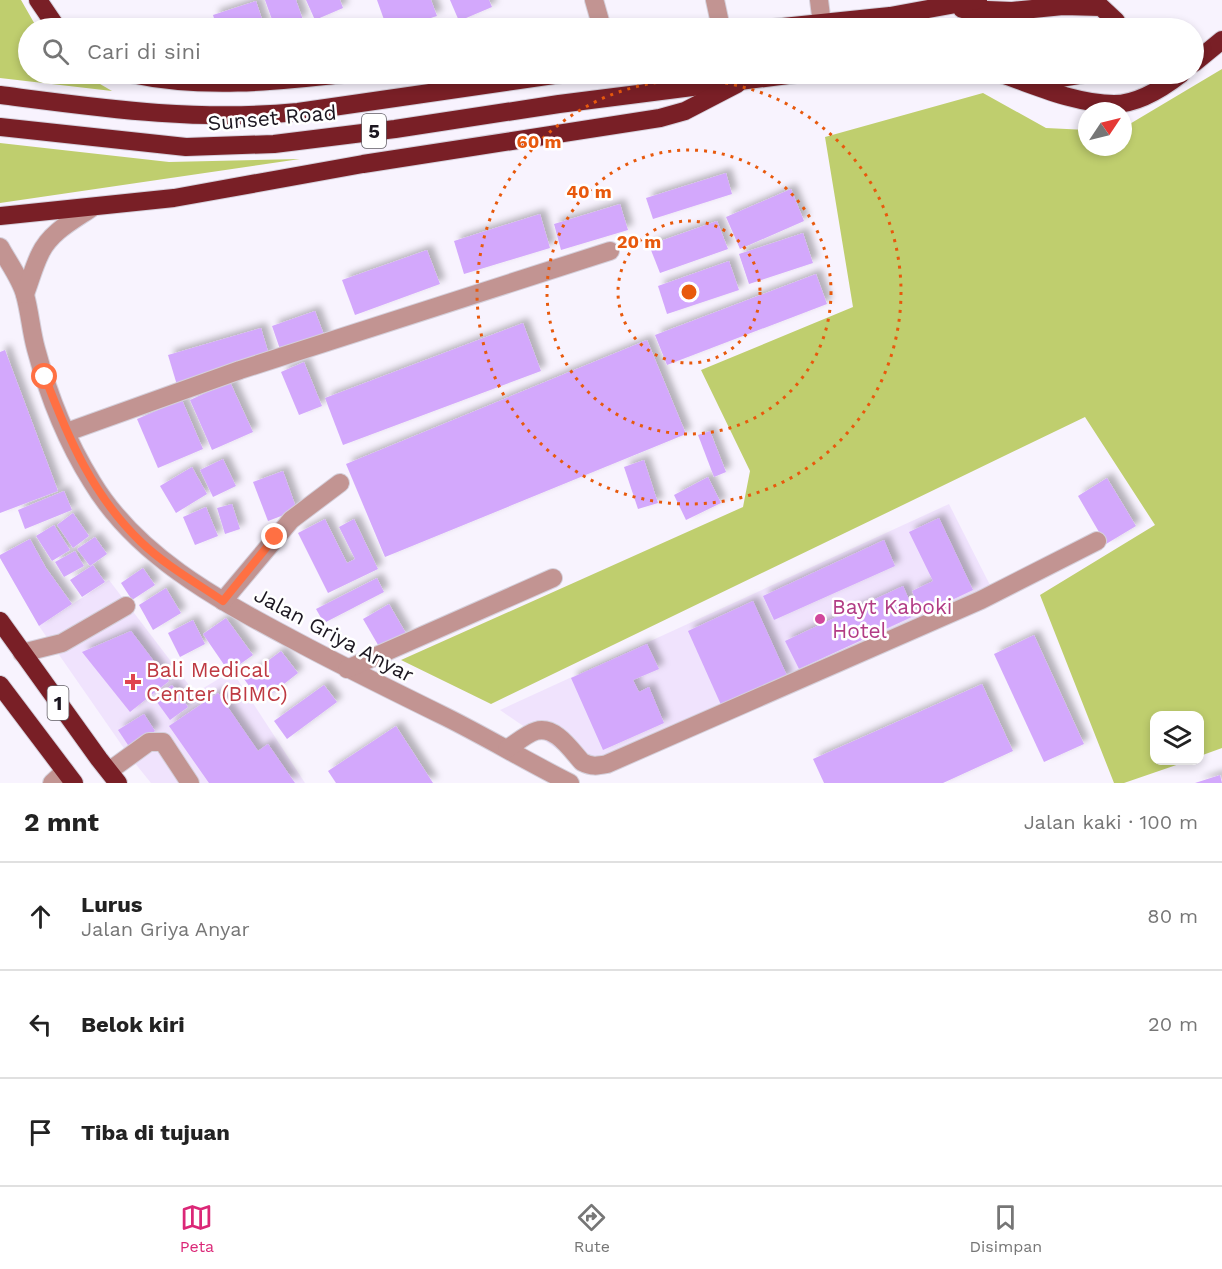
<!DOCTYPE html>
<html lang="id">
<head>
<meta charset="utf-8">
<style>
  :root { --surface:#fff; --page:#f2f2f2; --text:#222; --muted:#767676; --line:#e0e0e0; --accent:#db2777 }
  body { margin:0; font-family:"Work Sans",sans-serif; background:var(--page); color:var(--text) }
  .controls { position:absolute; right:18px; bottom:18px; display:grid; overflow:hidden; border-radius:12px; box-shadow:0 3px 9px #0003 }
  .controls button { width:54px; height:54px; display:grid; place-items:center; padding:0; border:0; border-bottom:2px solid var(--line); background:var(--surface); color:var(--text); font:30px sans-serif }
  .compass { position:absolute; left:1078px; top:102px; width:54px; height:54px; border-radius:50%; background:var(--surface); box-shadow:0 3px 9px #0003; rotate:55deg }
  .stop { position:absolute; width:18px; height:18px; margin:-14px; border:4px solid #ff7043; border-radius:50%; background:#fff }
  .stop.end { background:#ff7043; border-color:#fff; box-shadow:0 2px 6px #0008 }
  .list { margin:0; padding:0; list-style:none }
  h2 { display:flex; justify-content:space-between; align-items:center; height:78px; margin:0; padding:0 24px; font-size:26px }
  h2 small { font-size:20px; font-weight:400; color:var(--muted) }
  .list li { display:grid; grid-template-columns:39px 1fr auto; gap:18px; align-items:center; box-sizing:border-box; height:108px; padding:0 24px; border-top:2px solid var(--line) }
  .list b { display:block; font-size:22px; white-space:nowrap }
  .list p { margin:0; font-size:20px; white-space:nowrap; color:var(--muted) }
  .list em { font-size:20px; font-style:normal; color:var(--muted) }
  .icon { flex:none; width:33px; height:33px; fill:none; stroke:currentColor; stroke-width:2; stroke-linecap:round; stroke-linejoin:round }
  .map { position:relative; flex:none; width:1222px; height:783px; overflow:hidden }
  .search { position:absolute; background:var(--surface); box-shadow:0 3px 9px #0003; left:18px; right:18px; top:18px; height:66px; display:flex; align-items:center; gap:15px; box-sizing:border-box; padding:0 21px; border-radius:33px; color:var(--muted); font-size:22px }
  .sheet { height:402px; background:var(--surface) }
  nav { display:flex; justify-content:space-around; align-items:center; box-sizing:border-box; height:84px; border-top:2px solid var(--line); background:var(--surface); font-size:16px; color:var(--muted) }
  nav a { display:grid; justify-items:center; gap:3px }
  nav .on { color:var(--accent) }
  .map>svg:first-child { display:block }
</style>
</head>
<body>
<div class="map">
<svg width="1222" height="783" viewBox="0 0 1222 783">
  <defs>
    <filter id="shadow"><feDropShadow dx="5.5" dy="-5.5" stdDeviation="3" flood-color="#0004"/></filter>
  </defs>
  <rect width="100%" height="100%" fill="#f8f3fe"/>
  <g fill="#f0e3fd">
    <polygon points="949,504 995,595 593,774 500,710"/>
    <polygon points="109,580 195,693 232,671 305,783 151,783 130,757 39,626"/>
  </g>
  <g fill="#bfce6e">
    <polygon points="0,0 21,0 37,28 28,28 28,74 83,74 112,91 0,78"/>
    <polygon points="1222,69 1222,748 1200,756 1200,716 1154,716 1154,760 1188,761 1124,783 1114,783 1040,595 1155,525 1085,417 491,704 401,660 743,507 750,471 701,370 853,307 825,137 983,93 1046,128 1087,130 1087,147 1123,147 1123,128"/>
    <polygon points="0,143 169,162 300,159 0,203"/>
  </g>
  <g fill="#d3a8fc" filter="url(#shadow)">
    <polygon points="265,0 296,0 303,20 275,28"/>
    <polygon points="306,0 340,0 343,8 315,20"/>
    <polygon points="377,0 431,0 437,16 400,28 387,28"/>
    <polygon points="450,0 489,0 492,7 459,21"/>
    <polygon points="256,1 265,28 217,28 213,15"/>
    <polygon points="726,173 732,194 653,219 646,198"/>
    <polygon points="791,189 804,221 740,249 726,217"/>
    <polygon points="620,204 628,230 561,250 554,224"/>
    <polygon points="540,214 550,248 464,274 454,241"/>
    <polygon points="717,221 728,249 660,273 649,245"/>
    <polygon points="803,233 813,263 749,284 739,254"/>
    <polygon points="427,250 440,284 355,315 342,280"/>
    <polygon points="729,261 739,290 667,314 658,286"/>
    <polygon points="816,274 827,304 667,365 655,335"/>
    <polygon points="315,311 326,340 282,355 272,326"/>
    <polygon points="523,323 541,371 343,445 325,398"/>
    <polygon points="261,328 270,358 177,385 168,355"/>
    <polygon points="647,340 686,434 385,557 346,464"/>
    <polygon points="5,350 58,491 0,513 0,352"/>
    <polygon points="304,362 322,406 299,415 281,372"/>
    <polygon points="230,382 253,432 212,450 190,400"/>
    <polygon points="182,400 203,449 158,468 137,419"/>
    <polygon points="710,431 726,472 714,477 698,435"/>
    <polygon points="223,459 236,486 213,497 200,470"/>
    <polygon points="644,460 658,503 638,509 624,467"/>
    <polygon points="192,467 207,494 176,513 160,486"/>
    <polygon points="283,471 297,510 268,521 253,482"/>
    <polygon points="708,477 721,503 686,520 674,495"/>
    <polygon points="1107,478 1136,526 1106,544 1078,496"/>
    <polygon points="64,491 72,510 25,529 18,510"/>
    <polygon points="232,504 240,529 225,534 217,508"/>
    <polygon points="206,507 218,536 195,545 183,517"/>
    <polygon points="73,513 89,536 73,548 57,525"/>
    <polygon points="939,518 973,590 922,614 912,591 933,581 909,532"/>
    <polygon points="325,519 347,563 355,559 339,527 354,519 378,569 328,593 298,533"/>
    <polygon points="54,525 70,550 52,561 36,536"/>
    <polygon points="95,537 107,554 90,566 77,549"/>
    <polygon points="30,539 46,568 72,604 39,626 0,558 0,555"/>
    <polygon points="884,540 895,566 774,620 763,596"/>
    <polygon points="75,551 84,566 64,577 55,562"/>
    <polygon points="93,565 105,582 82,597 70,580"/>
    <polygon points="143,568 155,585 132,600 121,583"/>
    <polygon points="377,578 384,592 324,623 316,609"/>
    <polygon points="903,586 916,615 799,669 785,641"/>
    <polygon points="166,588 181,613 153,630 139,605"/>
    <polygon points="753,601 788,678 722,707 688,631"/>
    <polygon points="389,604 407,635 381,650 363,619"/>
    <polygon points="226,618 253,655 229,672 203,634"/>
    <polygon points="193,620 205,644 180,657 168,633"/>
    <polygon points="131,631 169,681 130,712 82,652"/>
    <polygon points="1034,635 1084,744 1044,762 994,654"/>
    <polygon points="647,644 659,669 633,680 639,692 649,687 664,723 603,750 571,678"/>
    <polygon points="281,651 298,673 261,702 244,679"/>
    <polygon points="982,684 1013,751 943,783 824,783 813,759"/>
    <polygon points="172,685 188,707 170,720 154,698"/>
    <polygon points="324,685 337,702 287,739 274,721"/>
    <polygon points="218,693 258,751 268,744 295,783 209,783 169,726"/>
    <polygon points="144,714 155,731 130,748 118,730"/>
    <polygon points="396,726 433,783 336,783 328,771"/>
    <polygon points="1220,775 1222,783 1195,783"/>
  </g>
  <g fill="none" stroke-linecap="round" stroke-linejoin="round">
    <g stroke="#d5d0db" stroke-width="20">
      <g id="minor">
        <polyline points="594,0 602,28"/>
        <polyline points="715,0 721,28"/>
        <polyline points="819,0 822,24"/>
        <path d="M0 247C8 262 21 279 25 295 30 313 31 331 36 349 48 394 67 442 92 482 136 555 215 598 288 637 340 665 393 691 446 717 488 738 528 762 570 783"/>
        <path d="M25 294C30 281 34 266 40 254 50 232 74 220 93 207"/>
        <polyline points="67,432 240,370 610,251"/>
        <polyline points="223,601 291,520 340,483"/>
        <polyline points="22,653 62,643 126,606"/>
        <polyline points="347,669 553,578"/>
        <path d="M507 749C515 744 526 734 536 731 555 725 571 750 582 762 592 767 597 766 607 764L981 600 1097 541"/>
        <polyline points="109,771 149,742 163,742 190,783"/>
        <polyline points="52,783 65,771"/>
      </g>
    </g>
    <g stroke="#d5d0db" stroke-width="20">
      <g id="highway">
        <polyline points="38,0 57,28"/>
        <polyline points="962,9 1012,11 1063,6 1101,7 1116,21 1119,28"/>
        <polyline points="773,28 890,16 978,0"/>
        <polyline points="1194,63 1222,40"/>
        <path d="M131 74C201 89 274 82 343 74"/>
        <path d="M1001 74C1037 86 1076 104 1114 104 1138 104 1163 88 1181 74"/>
        <polyline points="1027,75 1060,78 1085,74"/>
        <path d="M0 95C101 108 196 122 298 112L561 74"/>
        <polyline points="0,127 186,147 274,144 395,129 559,104 796,74"/>
        <polyline points="0,216 174,198 363,164 660,118 685,111 737,84"/>
        <polyline points="0,621 99,759 118,783"/>
        <polyline points="0,685 74,783"/>
      </g>
    </g>
    <use href="#minor" stroke="#c29492" stroke-width="18"/>
    <use href="#highway" stroke="#791f26" stroke-width="18"/>
  </g>
  <g fill="none" stroke-linecap="round" stroke-linejoin="round">
    <path stroke="#ff7043" stroke-width="8" d="M45 377C68 438 93 496 141 542 165 565 195 582 223 601L275 537"/>
  </g>
  <g fill="none" stroke="#e8590c" stroke-width="3" stroke-dasharray="3 6">
    <circle cx="689" cy="292" r="71"/>
    <circle cx="689" cy="292" r="142"/>
    <circle cx="689" cy="292" r="212"/>
  </g>
  <circle fill="#d1479c" stroke="#fff" stroke-width="2" cx="820" cy="619" r="6"/>
  <path fill="#e0444e" stroke="#fff" stroke-width="2" d="M130 673h6v6h6v6h-6v6h-6v-6h-6v-6h6z"/>
  <g text-anchor="middle" stroke-width="5" stroke-linejoin="round" paint-order="stroke">
    <g fill="#fff" stroke="#605d64" stroke-width="1.5">
      <rect x="362" y="114" width="24" height="34" rx="4.5"/>
      <rect x="47.5" y="686" width="21" height="34" rx="4.5"/>
    </g>
    <g font-size="20" font-weight="bold" fill="#1c1721">
      <text x="374" y="138">5</text>
      <text x="58" y="710">1</text>
    </g>
    <g font-size="21" fill="#1c1721" stroke="#fff">
      <text transform="translate(272 118) rotate(-5)" y="7">Sunset Road</text>
      <text transform="translate(334 635) rotate(28)" y="7">Jalan Griya Anyar</text>
    </g>
    <g font-size="21" fill="#b23c85" stroke="#fff" text-anchor="start">
      <text x="832" y="614">Bayt Kaboki<tspan x="832" dy="24">Hotel</tspan></text>
    </g>
    <g font-size="21" fill="#be3a42" stroke="#fff" text-anchor="start">
      <text x="146" y="677">Bali Medical<tspan x="146" dy="24">Center (BIMC)</tspan></text>
    </g>
  </g>
  <circle cx="689" cy="292" r="9" fill="#e8590c" stroke="#fff" stroke-width="3"/>
  <g font-size="18" text-anchor="middle" font-weight="bold" fill="#e8590c" stroke="#fff" stroke-width="5" stroke-linejoin="round" paint-order="stroke">
    <text x="539" y="148">60 m</text>
    <text x="589" y="198">40 m</text>
    <text x="639" y="248">20 m</text>
  </g>
</svg>
<div class="controls">
<button><svg class="icon" aria-label="layers" viewBox="0 0 24 24"><path d="M12 4l9 5-9 5-9-5zM3 14l9 5 9-5"/></svg></button>
</div>
<svg class="compass" viewBox="-18 -18 36 36"><path d="M0-13l5 13h-10z" fill="#e53935"/><path d="M0 13l5-13h-10z" fill="#767676"/></svg>
<div class="stop" style="left:45px;top:377px"></div>
<div class="stop end" style="left:275px;top:537px"></div>
<div class="search"><svg class="icon" aria-label="search" viewBox="0 0 24 24"><circle cx="10" cy="10" r="6"/><path d="M15 15l6 6"/></svg>Cari di sini</div>
</div>
<section class="sheet">
<h2>2 mnt<small>Jalan kaki · 100 m</small></h2>
<ul class="list">
<li><svg class="icon" aria-label="ahead" viewBox="0 0 24 24"><path d="M12 20V5M6 11l6-6 6 6"/></svg><div><b>Lurus</b><p>Jalan Griya Anyar</p></div><em>80 m</em></li>
<li><svg class="icon" aria-label="left" viewBox="0 0 24 24"><path d="M17 20v-9H6M10 6l-5 5 5 5"/></svg><div><b>Belok kiri</b></div><em>20 m</em></li>
<li><svg class="icon" aria-label="arrive" viewBox="0 0 24 24"><path d="M6 21V4h12l-3 4 3 4H6"/></svg><div><b>Tiba di tujuan</b></div></li>
</ul>
</section>
<nav>
<a class="on"><svg class="icon" aria-label="map" viewBox="0 0 24 24"><path d="M3 6l6-2 6 2 6-2v14l-6 2-6-2-6 2zM9 4v14M15 6v14"/></svg>Peta</a>
<a><svg class="icon" aria-label="directions" viewBox="0 0 24 24"><path d="M12 3l9 9-9 9-9-9zM9 14v-3h6M13 9l2 2-2 2"/></svg>Rute</a>
<a><svg class="icon" aria-label="saved" viewBox="0 0 24 24"><path d="M7 4h10v16l-5-4-5 4z"/></svg>Disimpan</a>
</nav>
</body>
</html>
